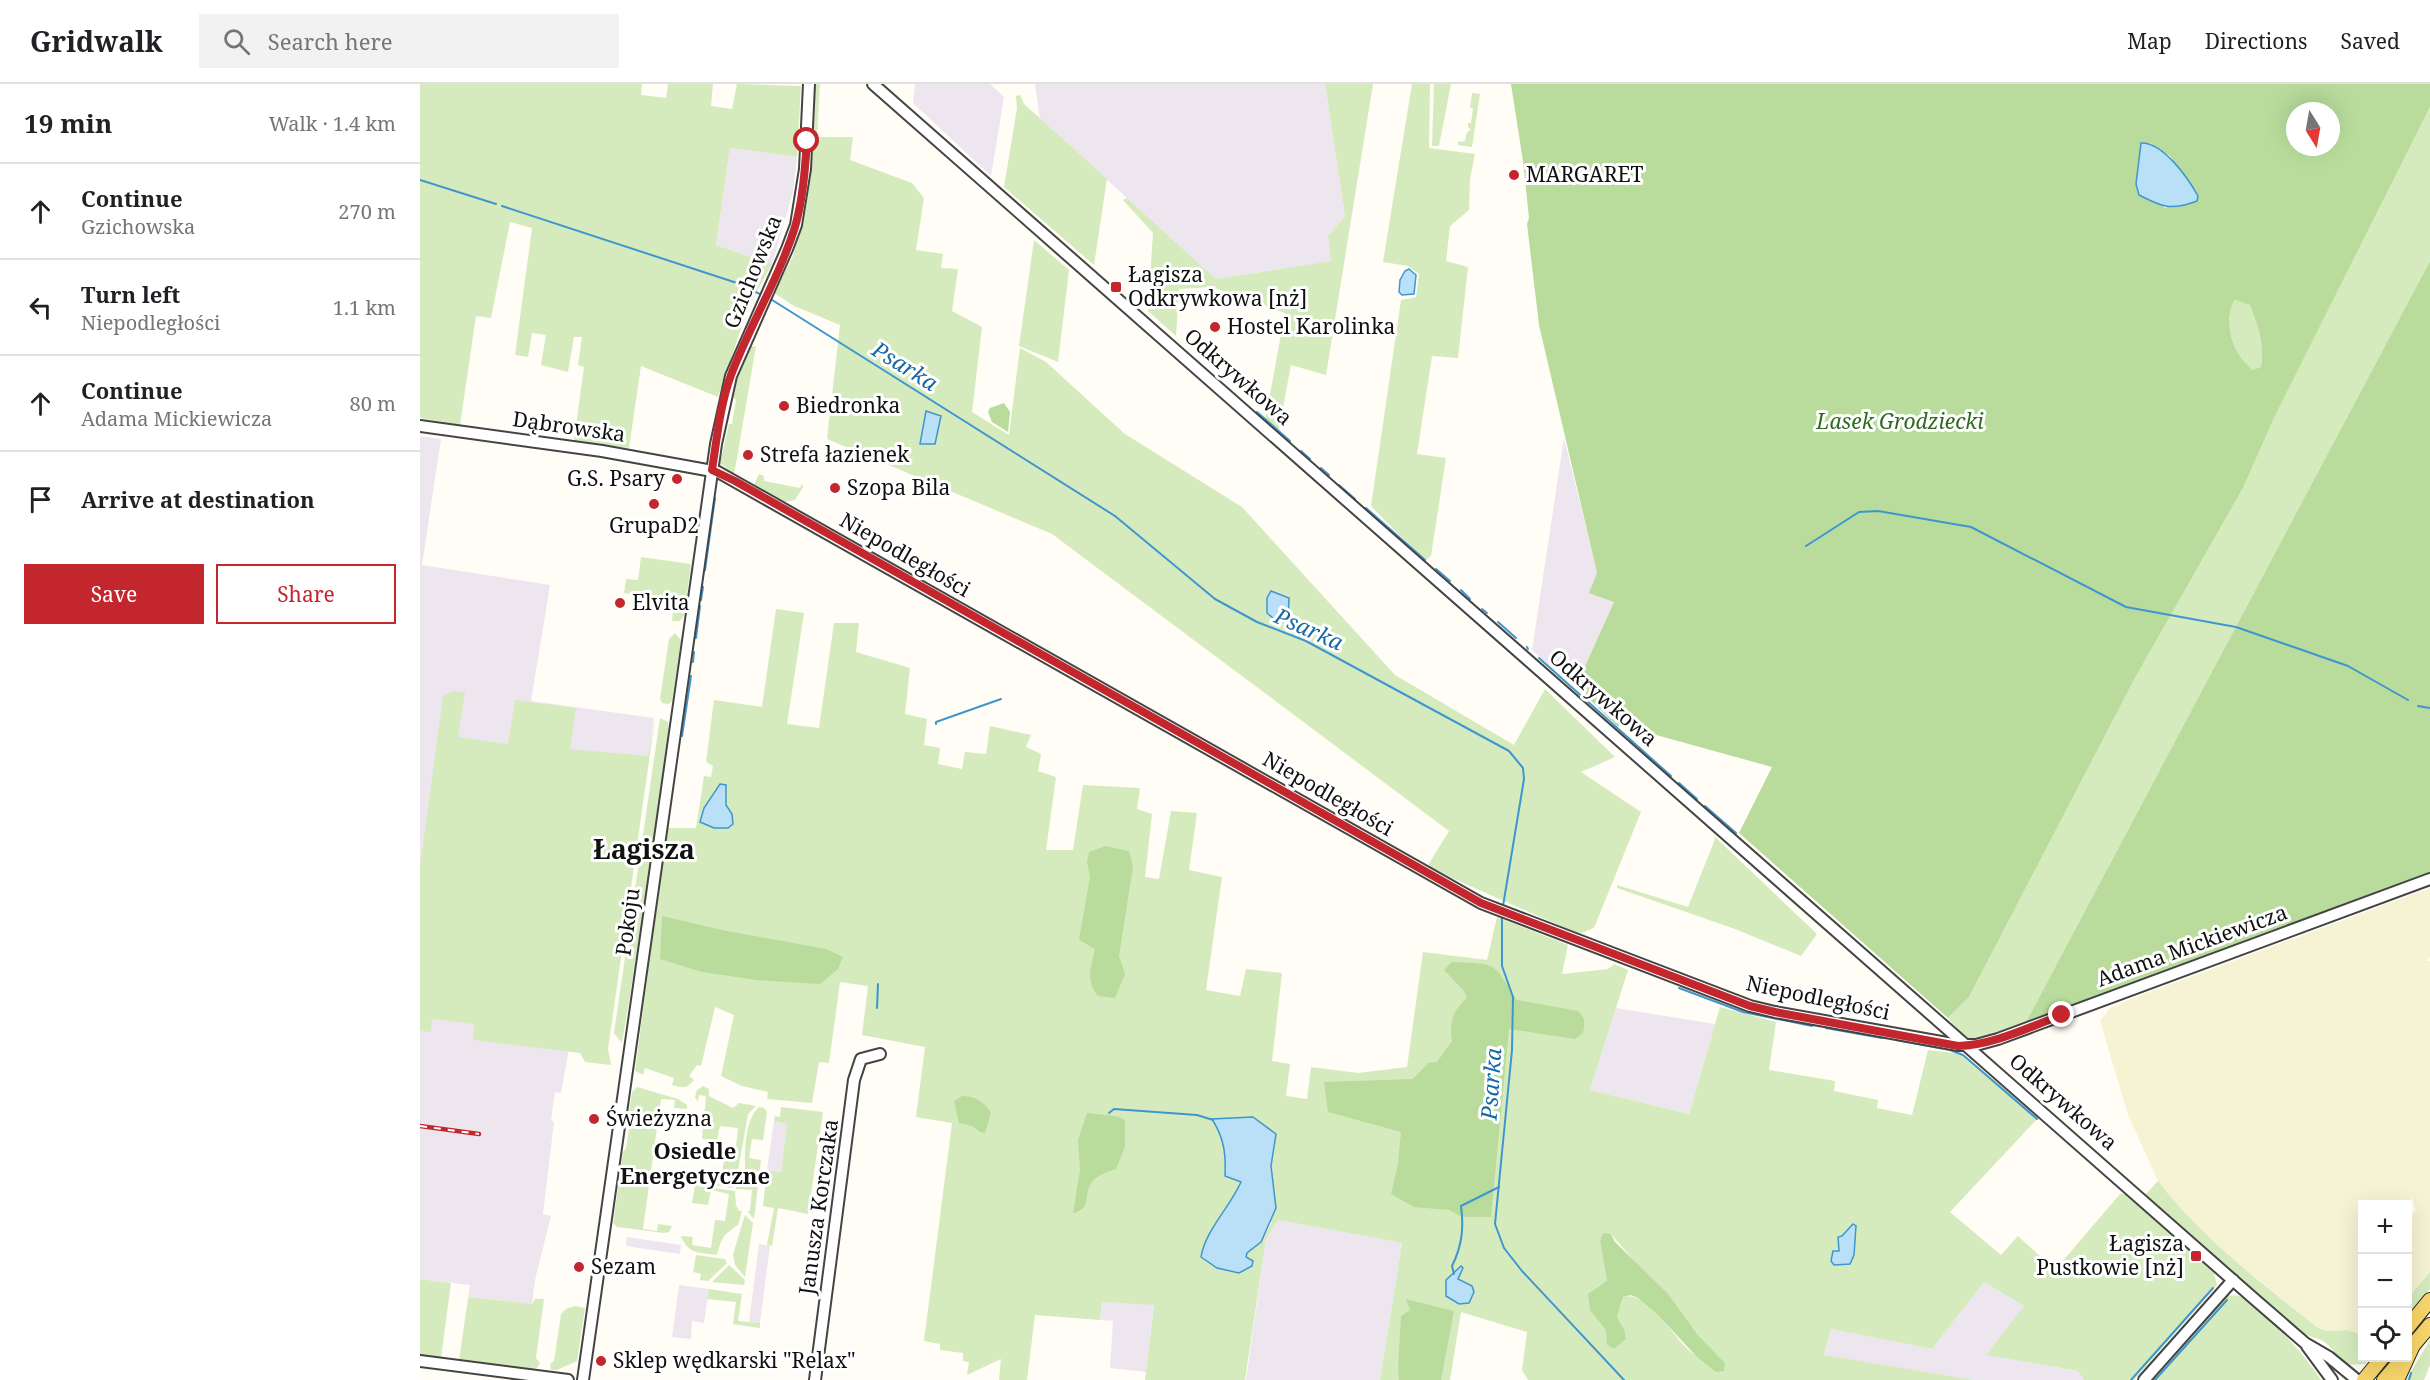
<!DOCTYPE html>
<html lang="en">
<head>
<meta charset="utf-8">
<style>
  :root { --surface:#fff; --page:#f2f2f2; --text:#202124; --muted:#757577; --line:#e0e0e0; --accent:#c4262e }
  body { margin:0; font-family:"Noto Serif",serif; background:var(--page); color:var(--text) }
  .controls { position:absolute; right:18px; bottom:18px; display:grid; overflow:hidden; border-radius:0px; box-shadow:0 6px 24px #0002 }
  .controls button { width:54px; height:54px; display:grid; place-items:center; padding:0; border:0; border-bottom:2px solid var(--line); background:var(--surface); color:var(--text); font:30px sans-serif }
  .compass { position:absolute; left:1866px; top:18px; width:54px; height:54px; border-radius:50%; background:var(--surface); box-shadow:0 6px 24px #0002; rotate:169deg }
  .stop { position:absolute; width:18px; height:18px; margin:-14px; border:4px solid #c4262e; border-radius:50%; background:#fff }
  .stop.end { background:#c4262e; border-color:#fff; box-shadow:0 2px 6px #0008 }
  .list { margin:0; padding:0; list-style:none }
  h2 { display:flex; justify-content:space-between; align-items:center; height:78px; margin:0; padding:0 24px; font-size:26px }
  h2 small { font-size:20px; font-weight:400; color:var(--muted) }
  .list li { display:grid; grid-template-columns:39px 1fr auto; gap:18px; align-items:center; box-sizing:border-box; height:96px; padding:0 24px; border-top:2px solid var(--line) }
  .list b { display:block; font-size:22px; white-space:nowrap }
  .list p { margin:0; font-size:20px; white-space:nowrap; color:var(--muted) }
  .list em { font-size:20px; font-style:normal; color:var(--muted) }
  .actions { display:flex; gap:12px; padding:18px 24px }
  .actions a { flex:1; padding:14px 0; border:2px solid var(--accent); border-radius:0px; text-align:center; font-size:21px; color:var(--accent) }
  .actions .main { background:var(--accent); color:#fff }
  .icon { flex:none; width:33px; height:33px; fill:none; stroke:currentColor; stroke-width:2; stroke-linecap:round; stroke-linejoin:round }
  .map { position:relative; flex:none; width:2010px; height:1296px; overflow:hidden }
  header { display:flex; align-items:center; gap:36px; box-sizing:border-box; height:84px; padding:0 30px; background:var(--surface); border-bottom:2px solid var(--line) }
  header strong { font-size:28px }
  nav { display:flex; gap:33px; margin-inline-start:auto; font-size:21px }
  .search { width:420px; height:54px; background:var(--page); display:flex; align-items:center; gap:15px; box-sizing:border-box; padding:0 21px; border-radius:0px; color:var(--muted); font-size:22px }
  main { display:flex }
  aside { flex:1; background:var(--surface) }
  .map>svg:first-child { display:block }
</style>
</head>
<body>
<header>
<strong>Gridwalk</strong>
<div class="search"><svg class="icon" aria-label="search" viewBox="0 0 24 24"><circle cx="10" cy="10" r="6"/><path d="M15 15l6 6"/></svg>Search here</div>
<nav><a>Map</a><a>Directions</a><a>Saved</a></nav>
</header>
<main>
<aside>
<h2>19 min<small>Walk · 1.4 km</small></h2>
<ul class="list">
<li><svg class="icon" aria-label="ahead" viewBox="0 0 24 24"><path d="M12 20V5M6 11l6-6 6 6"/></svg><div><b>Continue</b><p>Gzichowska</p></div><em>270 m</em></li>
<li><svg class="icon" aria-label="left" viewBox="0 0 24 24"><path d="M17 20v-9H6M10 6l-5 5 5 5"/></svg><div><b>Turn left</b><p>Niepodległości</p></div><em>1.1 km</em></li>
<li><svg class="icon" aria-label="ahead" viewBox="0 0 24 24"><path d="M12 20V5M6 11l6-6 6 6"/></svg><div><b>Continue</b><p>Adama Mickiewicza</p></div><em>80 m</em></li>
<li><svg class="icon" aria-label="arrive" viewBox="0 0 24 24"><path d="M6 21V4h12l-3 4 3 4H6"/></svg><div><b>Arrive at destination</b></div></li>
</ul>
<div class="actions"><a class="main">Save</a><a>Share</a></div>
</aside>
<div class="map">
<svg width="2010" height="1296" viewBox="0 0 2010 1296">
  <rect width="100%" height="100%" fill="#fffdf5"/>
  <g fill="#eee6ef">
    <polygon points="495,0 570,0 584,13 571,92 493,19"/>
    <polygon points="615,0 905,0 925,132 908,152 912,177 796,195 620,35"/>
    <polygon points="310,64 377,73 373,108 352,180 296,161"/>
    <polygon points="0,352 21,355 2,481 130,501 111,617 234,634 224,702 149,965 141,1009 135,1008 131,1036 134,1038 123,1130 131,1132 115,1196 112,1220 49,1213 50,1201 0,1195"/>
    <polygon points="1144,354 1177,489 1194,518 1156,602 1136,584 1134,586 1112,566"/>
    <polygon points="1196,924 1295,940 1269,1030 1170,1006"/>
    <polygon points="354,1037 367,1040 361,1088 347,1086"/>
    <polygon points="858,1136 982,1159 960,1296 826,1296 846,1155"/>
    <polygon points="207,1153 261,1161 260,1170 206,1162"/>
    <polygon points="339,1160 350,1162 340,1239 329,1238"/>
    <polygon points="1564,1198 1604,1222 1567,1271 1658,1287 1664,1296 1555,1296 1404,1272 1411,1245 1512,1265"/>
    <polygon points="259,1201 289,1205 284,1239 272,1237 271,1255 252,1253"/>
    <polygon points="682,1218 734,1220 726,1288 690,1284 693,1237 680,1236"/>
  </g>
  <polygon fill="#f6f3d4" points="2010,804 2010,873 2007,877 2010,877 2010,1188 1988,1214 1988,1132 1996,1127 1992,1114 1986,1120 1942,1120 1942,1251 1927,1246 1906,1247 1898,1244 1797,1162 1757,1123 1738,1097 1708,1031 1680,937 1690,924 1711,915"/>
  <g fill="#d5ebbd" fill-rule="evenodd">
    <polygon points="0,0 222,0 221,11 246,14 248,0 293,0 291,22 312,25 317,0 381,2 377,73 310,64 296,161 352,180 328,224 298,313 221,282 209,364 154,357 164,283 158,281 162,253 154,253 148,288 121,281 126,251 112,249 108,273 95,271 112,144 90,138 71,234 56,232 40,341 0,334"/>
    <polygon points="394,0 400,0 397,53 433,53 430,76 492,99 504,114 496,166 523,170 521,184 538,185 532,227 562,243 552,328 589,351 600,264 626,278 705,350 822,423 975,591 1094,661 1125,605 1195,673 1161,688 1221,728 1174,844 1159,850 1007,783 1029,747 632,450 407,355 420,241 374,222 354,209 373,172 388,107"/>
    <polygon points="905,0 953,0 906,291 871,281 858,350 845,337 865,229 792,203 759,205 756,252 728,227 733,149 703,116 707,114 796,195 911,177 908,152 925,132"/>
    <polygon points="992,0 1010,0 1009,64 1055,70 1050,95 1049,126 1030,142 1026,177 1048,183 1038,274 1012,272 997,370 1026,374 1011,472 1005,477 951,422 981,216 996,213 999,190 988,182 963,178"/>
    <polygon points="1014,0 1031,0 1019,62 1012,62"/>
    <polygon points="1052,9 1060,10 1052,63 1038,61 1038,58 1045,57 1047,48 1051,46 1048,43 1048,39 1051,39 1053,24 1050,24"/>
    <polygon points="600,11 604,20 687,95 674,181 584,103 597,24 596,12"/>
    <polygon points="2010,23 2010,177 1606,938 1572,951 1550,955 1541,949 1528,934 1549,913 1715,594 1823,404 1854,334"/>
    <polygon points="614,156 649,186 638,278 599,262"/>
    <path d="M1815 216 1830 221C1838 242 1845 261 1841 283L1832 286C1827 280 1820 274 1817 267 1809 253 1806 229 1815 216Z"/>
    <polygon points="336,262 317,374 314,390 300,379 309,340 312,340 316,316 313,313 314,299 329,263"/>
    <polygon points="339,390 344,392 344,397 380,404 382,400 383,403 375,416 365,418 334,401"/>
    <polygon points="221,473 271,480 266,519 262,519 264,531 260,537 252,537 254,518 244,517 243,521 240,521 235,514 204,509 206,495 218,496"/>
    <path d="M356 525 384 529 367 640 399 644 414 539H439L436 568 490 584 485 630 507 635 504 661 520 664 518 680 542 685 545 668 566 670 570 642 611 651 606 663 621 670 618 687 636 693 626 766H653L663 701 720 704 717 725 732 730 725 793 739 795 751 727 777 729 769 786 802 793 786 906 820 912 826 885 862 889 852 977 870 980 866 1012 887 1015 891 983 938 989 987 983 1003 868 1067 876 1077 833 1148 861 1142 890 1188 885 1194 880 1208 886 1170 1006 1269 1030 1300 923 1356 938 1349 986 1415 997 1414 1007 1458 1016 1457 1024 1492 1031 1508 966 1542 970 1619 1033 1530 1128 1581 1171 1598 1152 1635 1186 1700 1110 1705 1109 1794 1189 1797 1201 1714 1296H1664L1658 1287 1566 1271 1604 1222 1564 1198 1512 1265 1411 1245 1404 1271 1555 1296H1108L1102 1286 1107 1248 1041 1228 1030 1296H960L982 1159 858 1136 846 1155 825 1296H725L734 1221 682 1218 680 1236 615 1231 607 1296H579L581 1275 547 1291 549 1278 543 1277V1269L520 1266V1260L504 1257 532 1039 496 1033 505 963 442 951 448 902 420 898 409 979 399 978 392 1019 347 1015 348 1008 322 1002 301 992 314 931 295 923 281 982 277 981 269 992 274 996C267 1005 262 1004 252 1001L254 994 225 984 223 991 215 987 247 744H276L284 692 291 693 293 682 286 678 294 616 342 623ZM300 700 305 701 307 744H294L280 738 284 724ZM802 1132 852 1138 841 1158 827 1168 826 1173 797 1184 781 1173 783 1163ZM1191 1150 1277 1250 1305 1279C1297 1277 1285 1276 1277 1272 1256 1262 1231 1205 1203 1213L1197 1233 1205 1247 1206 1255 1194 1265 1187 1261V1197L1180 1157ZM1041 1183 1043 1184 1038 1195 1048 1200 1049 1219 1039 1220 1034 1218 1027 1204 1026 1196Z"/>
    <polygon points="255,549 261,556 252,617 249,620 242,619 240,615 249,555"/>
    <polygon points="33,607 45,608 38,653 88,660 95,616 156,624 150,665 228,672 235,635 188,965 191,981 165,978 160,969 53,956 54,940 12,935 11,948 0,947 0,783 23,612"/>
    <polygon points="240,634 248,638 249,649 221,845 202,959 194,949"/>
    <polygon points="1293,751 1397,850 1381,872 1315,845 1197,804 1197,801 1268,823 1295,755"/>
    <path d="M283 1002 289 1005V1012L313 1024 319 1019 336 1022 328 1030 318 1087H325C325 1067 324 1037 339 1023L344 1024 347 1028 343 1056 332 1055 329 1074 341 1076 334 1135 327 1127H330L332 1106 316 1105V1102L312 1104 275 1098 276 1094 271 1091 270 1087 282 1089 281 1096 300 1099 305 1071 315 1072 318 1044 300 1042 297 1057 282 1055 286 1012 279 1011 278 1018 275 1013 277 1006Z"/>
    <polygon points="217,1003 258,1015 267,1021 267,1025 254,1024 255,1016 241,1015 223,1145 237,1147 238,1140 252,1142 249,1148 244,1149 197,1143 193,1139 203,1068 206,1064 210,1039 208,1036 212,1008"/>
    <polygon points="361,1023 403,1028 388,1130 358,1124 352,1162 347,1161 354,1124 343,1122 347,1086 361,1088 367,1040 354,1037 355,1032 360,1033"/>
    <path d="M1738 1097C1782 1155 1841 1198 1898 1244L1906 1247 1927 1246 1942 1251V1274H1952L1945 1280 1927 1281C1918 1276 1915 1266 1907 1260 1900 1253 1889 1254 1880 1248L1725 1111Z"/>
    <path d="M275 1101 315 1107 316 1121 319 1127H322L318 1141C303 1151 302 1153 297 1171 278 1168 269 1171 261 1152L273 1153 272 1161 291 1164 295 1136 305 1137 309 1110 291 1106 288 1121 272 1119Z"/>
    <polygon points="325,1131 333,1139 325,1193 315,1181 313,1170"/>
    <polygon points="276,1171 305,1175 307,1179 288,1197 280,1196 281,1190 273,1188"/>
    <polygon points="309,1181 325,1196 324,1201 292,1198"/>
    <polygon points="2010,1188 2010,1205 1988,1231 1988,1214"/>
    <polygon points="0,1195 31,1199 21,1274 0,1271"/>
    <polygon points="50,1201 49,1213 112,1220 115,1215 124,1215 116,1274 120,1279 117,1284 113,1286 39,1276"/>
    <polygon points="289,1205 322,1210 318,1237 340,1239 340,1244 313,1240 316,1218 287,1215"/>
    <path d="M1810 1211C1813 1212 1816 1211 1819 1212 1838 1218 1891 1278 1901 1296H1732L1803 1215Z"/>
    <polygon points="155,1222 165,1224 157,1277 137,1286 131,1286 130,1280 134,1277 141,1230 146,1225"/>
    <polygon points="2010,1256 2010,1281 2004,1296 1986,1296"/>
  </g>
  <g fill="#b9dc9c" fill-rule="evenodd">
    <path d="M1091 0H2010V23L1854 334 1823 404 1715 594 1549 913 1528 934 1319 749 1352 683 1200 641 1198 643 1156 602 1194 518 1169 509 1177 489 1119 241 1107 140 1109 134 1103 77ZM1875 27H1911V63H1875ZM1730 59 1750 72 1759 86 1746 124 1719 110C1714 88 1718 77 1730 59ZM1815 216 1830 221C1838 242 1845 261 1841 283L1832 286C1827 280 1820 274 1817 267 1809 254 1806 229 1815 216Z"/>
    <polygon points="2010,177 2010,792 1606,938"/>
    <polygon points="584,319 590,328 588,348 572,338 568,328 570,324"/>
    <path d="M685 762 709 767 713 783 699 872 705 890 695 914 678 912C665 895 671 885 675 865L659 856 670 793 667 778 669 768Z"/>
    <polygon points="242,832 302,846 406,865 423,873 418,885 400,900 336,896 282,888 240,875"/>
    <path d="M1032 878C1080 880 1072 878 1097 916L1158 927C1166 935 1165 939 1163 949L1155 955 1089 945 1071 1133H1042L1029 1126 994 1123 971 1110 978 1080 981 1048 908 1028 904 998 993 995 1008 979 1017 978 1032 957C1029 939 1033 926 1047 914L1044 907 1024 886Z"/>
    <path d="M542 1012C556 1012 564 1018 571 1029L565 1049 560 1048 552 1042 539 1039 534 1017Z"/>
    <path d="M667 1029 696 1032 705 1036V1063L696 1085C686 1088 678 1091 671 1099 663 1112 672 1125 653 1129L660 1086 658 1056Z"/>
    <polygon points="1183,1149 1191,1150 1195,1158 1248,1210 1277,1250 1305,1279 1304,1287 1296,1288 1276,1272 1237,1230 1218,1214 1211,1211 1203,1213 1197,1233 1205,1247 1206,1255 1194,1265 1187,1261 1186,1246 1170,1226 1168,1210 1187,1197 1180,1157"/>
    <polygon points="986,1215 1034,1227 1021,1296 979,1296 978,1283 981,1232 990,1226"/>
  </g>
  <g fill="#b9e0f7" stroke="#3f96cf" stroke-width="1.5">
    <path d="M1721 59C1743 58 1768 94 1778 112L1777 117C1751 127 1742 123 1719 111L1716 100Z"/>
    <polygon points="989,185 996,191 994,210 982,211 979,208 980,196 985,187"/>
    <polygon points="506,327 521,332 515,360 500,360"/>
    <path d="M851 507 869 514 868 537C859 541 853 534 847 529V514Z"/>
    <polygon points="300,700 306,701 306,721 312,730 313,740 308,744 294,744 280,738 284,724"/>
    <path d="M833 1033 856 1050 851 1082 856 1124 841 1158 827 1169 826 1173 833 1177 832 1182 819 1189 797 1184 781 1173C785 1147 810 1123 821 1098L805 1092C806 1069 804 1054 792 1035Z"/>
    <polygon points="1433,1140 1436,1142 1434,1171 1430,1180 1414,1181 1411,1177 1413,1167 1419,1167 1418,1153 1422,1152"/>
    <polygon points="1041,1182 1043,1184 1038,1195 1052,1202 1054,1208 1049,1219 1039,1220 1026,1212 1026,1196"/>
  </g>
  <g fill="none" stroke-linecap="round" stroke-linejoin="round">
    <g stroke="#3f96cf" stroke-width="2">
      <polyline points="0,96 76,120"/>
      <polyline points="82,122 320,200 344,212"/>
      <polyline points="349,214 695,432 795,515 837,538 886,557 1089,667 1103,684 1104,695 1083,822"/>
      <polyline points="837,328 870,357"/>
      <polyline points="881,367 890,375"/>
      <polyline points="901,384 909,391"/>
      <polyline points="919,401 935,415"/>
      <polyline points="946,424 1005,476"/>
      <polyline points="1386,462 1439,428 1458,427 1551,443 1706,523 1816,543 1928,582 1988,616"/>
      <polyline points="1016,485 1030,497"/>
      <polyline points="285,486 295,414"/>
      <polyline points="1041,506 1050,515"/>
      <polyline points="281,516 283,503"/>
      <polyline points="1062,525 1067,529"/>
      <polyline points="1078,538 1096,554"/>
      <polyline points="276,554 280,522"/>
      <polyline points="1107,563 1108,565"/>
      <polyline points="1119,574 1251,692"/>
      <polyline points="273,578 274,568"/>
      <polyline points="1998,622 2010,624"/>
      <polyline points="516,640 516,638 581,615"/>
      <polyline points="262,652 271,592"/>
      <polyline points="1259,699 1277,715"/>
      <polyline points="1285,722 1316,749"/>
      <polyline points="1082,831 1082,882 1093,913 1092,966 1075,1140 1084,1164 1102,1187 1204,1296"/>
      <polyline points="1259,904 1323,928 1392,942"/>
      <polyline points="457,924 458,900"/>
      <polyline points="1406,944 1462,954"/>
      <polyline points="1476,956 1530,966 1543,971 1617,1035"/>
      <polyline points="689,1029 694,1025 777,1031 793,1036"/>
      <path d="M1034 1190 1032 1182C1042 1162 1044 1144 1041 1122L1079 1103"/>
      <polyline points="1711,1296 1793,1204"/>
      <polyline points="1735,1296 1807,1216"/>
      <polyline points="1989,1296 1991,1289"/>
    </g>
    <g stroke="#444" stroke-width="14">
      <g id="minor">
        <polyline points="453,0 1832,1213 1885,1259 1909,1273 1937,1296"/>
        <polyline points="0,342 182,367 298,388 1061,819 1330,922 1355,928 1538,961 1556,961 1578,955 2010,795"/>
        <polyline points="1887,1262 1912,1296"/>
        <polyline points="0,1277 148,1296"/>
        <polyline points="163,1296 296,360 311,292 367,165 376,141 385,85 389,0"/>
        <polyline points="395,1296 434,996 441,975 460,970"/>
        <polyline points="1724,1296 1813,1196"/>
      </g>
    </g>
    <g stroke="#222" stroke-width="16">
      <g id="major">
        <polyline points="1988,1243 2010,1216"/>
        <polyline points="1989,1266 2010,1241"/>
        <polyline points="1944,1296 1962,1274"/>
        <polyline points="1964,1296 1982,1275"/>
        <polyline points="1977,1296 1994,1259"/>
      </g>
    </g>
    <use href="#minor" stroke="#fff" stroke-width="10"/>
    <use href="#major" stroke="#f9d66b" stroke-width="14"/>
    <g stroke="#c4262e" stroke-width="4.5">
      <polyline id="rail" points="0,1042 59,1050"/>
    </g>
    <use href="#rail" stroke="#fff" stroke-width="2" stroke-dasharray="7" stroke-linecap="butt"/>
  </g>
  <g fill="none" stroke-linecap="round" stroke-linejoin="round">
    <path stroke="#c4262e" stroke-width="8" d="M387 57C385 85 383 115 375 143 359 194 330 241 311 291 300 321 297 354 292 386L315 397 1061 819 1330 922 1355 928 1538 962C1574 961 1609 943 1642 931"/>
  </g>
  <g fill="#c4262e" stroke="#fff" stroke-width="2">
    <circle cx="1094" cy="91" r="6"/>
    <rect x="690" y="197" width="12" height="12" rx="3"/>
    <circle cx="795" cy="243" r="6"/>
    <circle cx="364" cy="322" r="6"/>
    <circle cx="328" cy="371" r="6"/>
    <circle cx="257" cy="395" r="6"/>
    <circle cx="415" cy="404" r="6"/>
    <circle cx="234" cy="420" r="6"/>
    <circle cx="200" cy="519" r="6"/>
    <circle cx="174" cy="1035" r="6"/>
    <rect x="1770" y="1166" width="12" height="12" rx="3"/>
    <circle cx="159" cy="1183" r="6"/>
    <circle cx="181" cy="1277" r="6"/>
  </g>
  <g text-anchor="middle" stroke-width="6" stroke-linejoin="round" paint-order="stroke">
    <g font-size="21" fill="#111" stroke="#fff" text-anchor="start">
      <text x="1106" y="98">MARGARET</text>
      <text x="708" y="198">Łagisza<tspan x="708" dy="24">Odkrywkowa [nż]</tspan></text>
      <text x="807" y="250">Hostel Karolinka</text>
      <text x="376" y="329">Biedronka</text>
      <text x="340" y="378">Strefa łazienek</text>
      <text x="245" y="402" text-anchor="end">G.S. Psary</text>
      <text x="427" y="411">Szopa Bila</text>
      <text x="234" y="449" text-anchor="middle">GrupaD2</text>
      <text x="212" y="526">Elvita</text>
      <text x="186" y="1042">Świeżyzna</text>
      <text x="1764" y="1167" text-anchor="end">Łagisza<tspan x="1764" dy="24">Pustkowie [nż]</tspan></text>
      <text x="171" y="1190">Sezam</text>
      <text x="193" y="1284">Sklep wędkarski "Relax"</text>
    </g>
    <g font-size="21" fill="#111" stroke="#fff">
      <text transform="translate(333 188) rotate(-68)" y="7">Gzichowska</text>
      <text transform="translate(818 293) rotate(41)" y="7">Odkrywkowa</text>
      <text transform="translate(149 343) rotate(8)" y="7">Dąbrowska</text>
      <text transform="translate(485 471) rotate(30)" y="7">Niepodległości</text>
      <text transform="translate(1183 614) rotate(41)" y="7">Odkrywkowa</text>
      <text transform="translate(908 710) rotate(30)" y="7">Niepodległości</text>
      <text transform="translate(208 838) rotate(-82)" y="7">Pokoju</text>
      <text transform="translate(1772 862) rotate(-20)" y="7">Adama Mickiewicza</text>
      <text transform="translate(1398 914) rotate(12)" y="7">Niepodległości</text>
      <text transform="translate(1643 1018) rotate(41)" y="7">Odkrywkowa</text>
      <text transform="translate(399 1123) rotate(-82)" y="7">Janusza Korczaka</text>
    </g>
    <g font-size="21" font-style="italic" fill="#2f6b1f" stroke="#fff">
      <text x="1480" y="345">Lasek Grodziecki</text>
    </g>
    <g font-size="22" font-style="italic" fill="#1768a6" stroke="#fff">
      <text transform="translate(485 282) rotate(32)" y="8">Psarka</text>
      <text transform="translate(889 545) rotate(24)" y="8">Psarka</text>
      <text transform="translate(1071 1000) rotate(-86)" y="8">Psarka</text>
    </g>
    <g font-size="22" font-weight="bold" fill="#111" stroke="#fff">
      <text x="275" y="1075">Osiedle<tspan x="275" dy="25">Energetyczne</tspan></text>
    </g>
    <g font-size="27" font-weight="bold" fill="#111" stroke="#fff">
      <text x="224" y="775">Łagisza</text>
    </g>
  </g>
</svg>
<div class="controls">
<button>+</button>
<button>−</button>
<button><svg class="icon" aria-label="locate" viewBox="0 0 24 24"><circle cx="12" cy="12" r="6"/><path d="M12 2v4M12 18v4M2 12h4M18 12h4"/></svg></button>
</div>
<svg class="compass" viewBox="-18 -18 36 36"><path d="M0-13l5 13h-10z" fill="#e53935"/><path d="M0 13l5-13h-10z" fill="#757577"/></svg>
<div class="stop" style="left:387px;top:57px"></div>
<div class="stop end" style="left:1642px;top:931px"></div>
</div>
</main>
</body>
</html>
